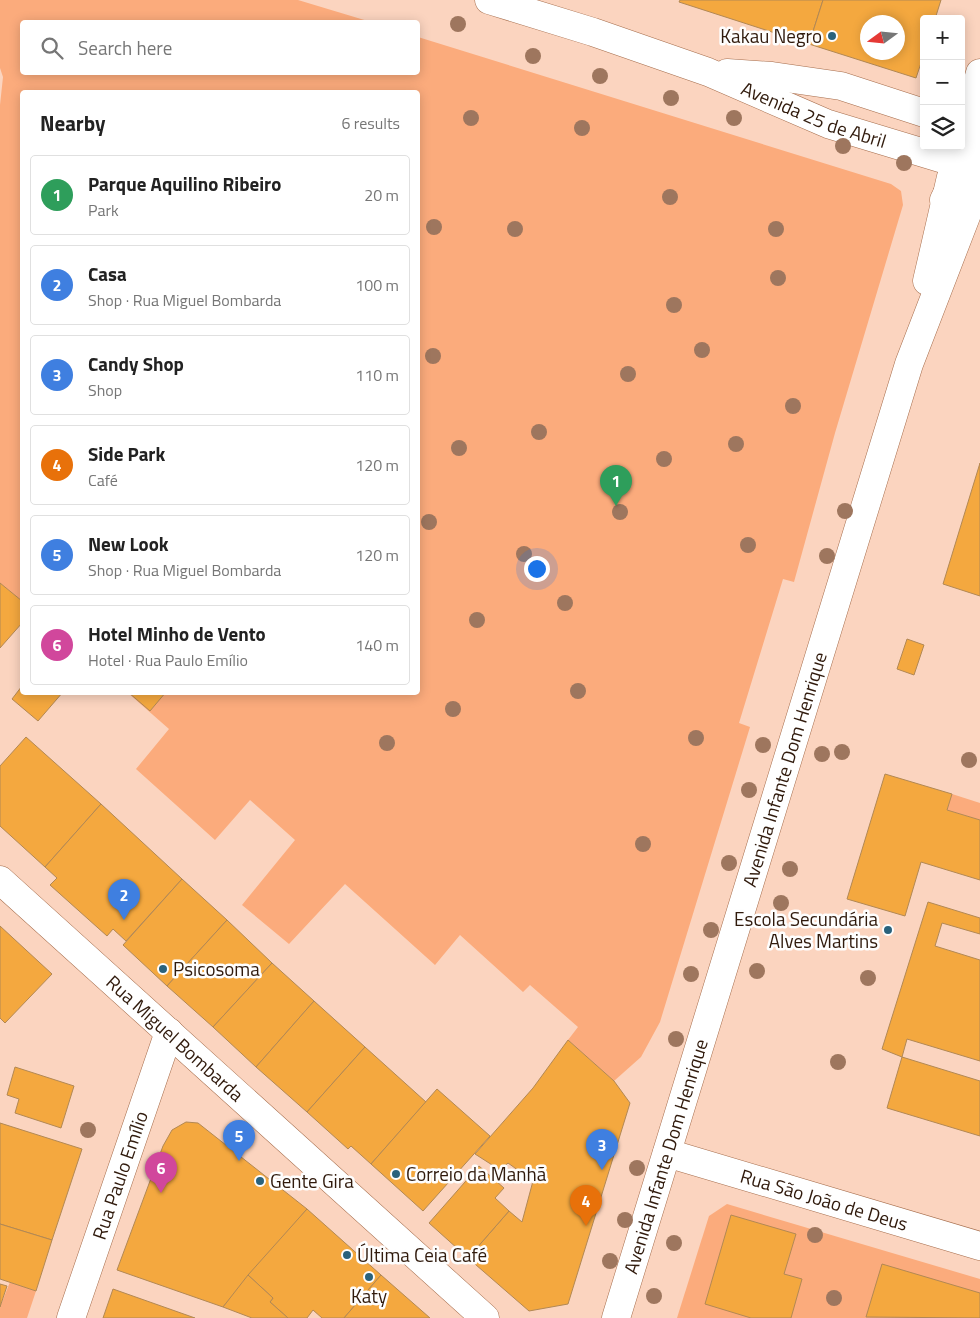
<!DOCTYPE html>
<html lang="en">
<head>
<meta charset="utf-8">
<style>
  :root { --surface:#fff; --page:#f2f2f2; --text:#222; --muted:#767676; --line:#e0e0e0; --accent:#1a73e8 }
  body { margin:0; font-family:"Titillium Web",sans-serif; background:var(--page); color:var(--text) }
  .controls { position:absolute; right:15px; top:15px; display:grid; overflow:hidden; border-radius:5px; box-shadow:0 2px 12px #0003 }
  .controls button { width:45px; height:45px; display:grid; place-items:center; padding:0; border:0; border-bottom:1px solid var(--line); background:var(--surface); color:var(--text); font:25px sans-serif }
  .compass { position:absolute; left:860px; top:15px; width:45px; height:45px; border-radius:50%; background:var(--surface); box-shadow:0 2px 12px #0003; rotate:255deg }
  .you { position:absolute; left:536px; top:568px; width:18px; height:18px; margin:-12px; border:4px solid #fff; border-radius:50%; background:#1a73e8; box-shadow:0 0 0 8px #1a73e833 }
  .badge { display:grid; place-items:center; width:32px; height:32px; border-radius:50%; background:var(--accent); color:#fff; font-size:16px; font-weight:700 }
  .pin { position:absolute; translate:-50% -41px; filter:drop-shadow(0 1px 2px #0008) }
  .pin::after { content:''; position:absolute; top:26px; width:18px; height:15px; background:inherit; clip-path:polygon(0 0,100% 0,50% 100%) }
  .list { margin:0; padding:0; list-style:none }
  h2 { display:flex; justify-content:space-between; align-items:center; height:65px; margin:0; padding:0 20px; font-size:21px }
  h2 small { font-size:16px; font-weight:400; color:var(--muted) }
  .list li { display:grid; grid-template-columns:32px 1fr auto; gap:15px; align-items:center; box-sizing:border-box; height:80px; margin:0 10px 10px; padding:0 10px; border:1px solid var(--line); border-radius:5px }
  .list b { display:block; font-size:19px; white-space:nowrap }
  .list p { margin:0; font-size:16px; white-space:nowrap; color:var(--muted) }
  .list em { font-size:16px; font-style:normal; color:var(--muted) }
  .icon { flex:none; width:28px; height:28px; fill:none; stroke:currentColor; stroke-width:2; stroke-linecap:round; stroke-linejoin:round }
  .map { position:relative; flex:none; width:980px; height:1318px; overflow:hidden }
  .search { position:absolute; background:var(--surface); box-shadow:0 2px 12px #0003; left:20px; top:20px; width:400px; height:55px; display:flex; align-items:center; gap:12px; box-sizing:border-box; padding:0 18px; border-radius:5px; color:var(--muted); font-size:19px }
  .panel { position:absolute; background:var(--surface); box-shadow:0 2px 12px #0003; left:20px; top:90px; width:400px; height:605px; border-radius:5px }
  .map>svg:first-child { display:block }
</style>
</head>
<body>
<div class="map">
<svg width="980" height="1318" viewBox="0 0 980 1318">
  <rect width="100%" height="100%" fill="#fbd4bf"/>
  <g fill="#fbab7c">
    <polygon points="0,0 298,0 371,22 22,22 22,72 418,72 418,37 891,184 901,191 903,205 835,433 794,582 783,579 739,723 750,727 660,1022 641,1057 614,1081 568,1040 578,1027 530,985 523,992 460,935 435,965 345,884 289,944 242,905 295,840 250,800 215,840 136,769 169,729 128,693 418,692 418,92 22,92 22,601 0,583 0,105 3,77 0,68"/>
    <polygon points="952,794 980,803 980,820 947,810"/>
    <polygon points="727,1204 980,1279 980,1318 677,1318 709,1216"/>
    <polygon points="10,1282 36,1291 27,1318 0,1318 0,1307"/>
  </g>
  <g fill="#f4a83f" stroke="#b28854" fill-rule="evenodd">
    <polygon points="680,0 823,0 809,44 679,2"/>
    <path d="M823 0H941L935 19H924V54L916 78 809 44ZM868 22H898V52H868Z"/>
    <polygon points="980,463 980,596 943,584"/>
    <polygon points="0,583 22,601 22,623 0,648"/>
    <polygon points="907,639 924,645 914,675 897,669"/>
    <polygon points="22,686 22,692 63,692 38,721 12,699"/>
    <polygon points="128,692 166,692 150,711"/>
    <polygon points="26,737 101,804 45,867 0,826 0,766"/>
    <polygon points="885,774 952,794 947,810 980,820 980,880 921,862 905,916 847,899"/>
    <polygon points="101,804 182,879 126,941 113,929 107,936 50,885 57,878 45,867"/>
    <polygon points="182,879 227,920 167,986 123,945"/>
    <polygon points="928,902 980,918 980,934 942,923 935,946 980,960 980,1061 907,1039 902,1057 882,1049"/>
    <polygon points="227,920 272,963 213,1027 167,986"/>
    <polygon points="0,926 52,974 5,1023 0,1018"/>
    <polygon points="272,963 314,1001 256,1067 213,1027"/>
    <polygon points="314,1001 365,1047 307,1112 256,1067"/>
    <polygon points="568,1040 614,1081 630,1103 568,1304 529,1311 468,1258 509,1211 522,1222 533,1181 508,1163 500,1170 475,1154 533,1088"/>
    <polygon points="365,1047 426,1102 371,1164 351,1146 348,1149 307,1112"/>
    <polygon points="902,1057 980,1081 980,1136 887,1108"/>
    <polygon points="15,1067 74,1086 61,1128 15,1113 19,1099 7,1095"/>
    <polygon points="437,1089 490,1136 423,1211 371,1164"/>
    <polygon points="186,1122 198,1123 307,1209 223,1307 117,1270 163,1146 172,1130"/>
    <polygon points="0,1123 82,1149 52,1240 0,1224"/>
    <polygon points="479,1166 504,1188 495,1198 509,1211 468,1258 429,1223"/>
    <polygon points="307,1209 381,1275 344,1318 322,1318 313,1310 307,1318 288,1318 270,1302 273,1298 248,1275"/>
    <polygon points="731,1215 796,1234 784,1274 802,1279 791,1318 751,1318 705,1304"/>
    <polygon points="0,1224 52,1240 36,1291 0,1279"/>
    <polygon points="882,1264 980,1293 980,1318 866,1317"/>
    <polygon points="248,1275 273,1298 270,1302 288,1318 252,1318 223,1307"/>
    <polygon points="381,1275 430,1318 344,1318"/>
    <polygon points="0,1284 7,1286 0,1307"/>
    <polygon points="113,1289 195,1318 103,1318"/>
  </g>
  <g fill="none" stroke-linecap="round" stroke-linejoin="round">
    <g stroke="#a66d4c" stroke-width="29">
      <g id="minor">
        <path id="s1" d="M71 1318 169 1032"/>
      </g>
    </g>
    <g stroke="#a66d4c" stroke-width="29">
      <g id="tertiary">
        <path id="s2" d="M667 1153 980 1246"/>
      </g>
    </g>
    <g stroke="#a66d4c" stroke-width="29">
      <g id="secondary">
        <polyline points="961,139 980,73"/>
        <polyline points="927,281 951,177"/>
        <path id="s3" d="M0 880 485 1318"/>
        <path id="s4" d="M616 1318 909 364 980 180"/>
      </g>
    </g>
    <g stroke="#a66d4c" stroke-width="29">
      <g id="primary">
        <path id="s5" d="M489 0 593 32 708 72 828 124 980 170"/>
        <polyline points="727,73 772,76 841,86 924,113"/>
        <polyline points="961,145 980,133"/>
        <polyline points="944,200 959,171 977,157"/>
      </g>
    </g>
    <use href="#minor" stroke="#fff" stroke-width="28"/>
    <use href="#tertiary" stroke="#fff" stroke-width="28"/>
    <use href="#secondary" stroke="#fff" stroke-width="28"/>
    <use href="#primary" stroke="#fff" stroke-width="28"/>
  </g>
  <g fill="#9e765e">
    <circle cx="458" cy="24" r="8"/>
    <circle cx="533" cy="56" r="8"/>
    <circle cx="600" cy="76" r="8"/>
    <circle cx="671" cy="98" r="8"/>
    <circle cx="471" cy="118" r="8"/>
    <circle cx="734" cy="118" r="8"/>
    <circle cx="582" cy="128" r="8"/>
    <circle cx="843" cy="146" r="8"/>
    <circle cx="904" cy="163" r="8"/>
    <circle cx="670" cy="197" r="8"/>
    <circle cx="434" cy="227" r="8"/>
    <circle cx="515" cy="229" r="8"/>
    <circle cx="776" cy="229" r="8"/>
    <circle cx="778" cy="278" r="8"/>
    <circle cx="674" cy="305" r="8"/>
    <circle cx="702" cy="350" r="8"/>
    <circle cx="433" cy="356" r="8"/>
    <circle cx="628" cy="374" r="8"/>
    <circle cx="793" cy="406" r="8"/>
    <circle cx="539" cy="432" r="8"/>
    <circle cx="736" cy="444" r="8"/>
    <circle cx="459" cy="448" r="8"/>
    <circle cx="664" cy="459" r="8"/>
    <circle cx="845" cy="511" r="8"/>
    <circle cx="620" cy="512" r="8"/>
    <circle cx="429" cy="522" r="8"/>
    <circle cx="748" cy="545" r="8"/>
    <circle cx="524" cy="554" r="8"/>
    <circle cx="827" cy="556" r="8"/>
    <circle cx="565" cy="603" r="8"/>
    <circle cx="477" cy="620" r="8"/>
    <circle cx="578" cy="691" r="8"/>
    <circle cx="453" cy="709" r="8"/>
    <circle cx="696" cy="738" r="8"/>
    <circle cx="387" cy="743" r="8"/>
    <circle cx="763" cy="745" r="8"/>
    <circle cx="842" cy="752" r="8"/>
    <circle cx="822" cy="754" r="8"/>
    <circle cx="969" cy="760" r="8"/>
    <circle cx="749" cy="790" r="8"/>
    <circle cx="643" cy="844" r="8"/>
    <circle cx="729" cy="863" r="8"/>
    <circle cx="790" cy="869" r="8"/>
    <circle cx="781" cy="903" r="8"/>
    <circle cx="711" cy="930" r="8"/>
    <circle cx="757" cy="971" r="8"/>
    <circle cx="691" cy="974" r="8"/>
    <circle cx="868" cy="978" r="8"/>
    <circle cx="676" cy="1039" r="8"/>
    <circle cx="838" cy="1062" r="8"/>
    <circle cx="88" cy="1130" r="8"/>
    <circle cx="637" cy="1168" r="8"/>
    <circle cx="625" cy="1220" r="8"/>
    <circle cx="815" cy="1235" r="8"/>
    <circle cx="674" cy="1243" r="8"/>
    <circle cx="610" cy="1261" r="8"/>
    <circle cx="654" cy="1296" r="8"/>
    <circle cx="834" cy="1298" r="8"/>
  </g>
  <g fill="#2a627c" stroke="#fefefe" stroke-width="2">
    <circle cx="832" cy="36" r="5"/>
    <circle cx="888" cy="930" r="5"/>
    <circle cx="163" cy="969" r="5"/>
    <circle cx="396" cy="1174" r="5"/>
    <circle cx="260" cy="1181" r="5"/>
    <circle cx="347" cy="1255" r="5"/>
    <circle cx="369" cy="1277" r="5"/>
  </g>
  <g text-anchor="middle" stroke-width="5" stroke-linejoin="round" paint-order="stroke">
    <g font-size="19" fill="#301a0c" stroke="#fefefe" text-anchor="start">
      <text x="822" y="43" text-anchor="end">Kakau Negro</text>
      <text x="878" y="926" text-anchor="end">Escola Secundária<tspan x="878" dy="22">Alves Martins</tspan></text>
      <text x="173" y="976">Psicosoma</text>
      <text x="406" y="1181">Correio da Manhã</text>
      <text x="270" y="1188">Gente Gira</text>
      <text x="357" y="1262">Última Ceia Café</text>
      <text x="369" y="1303" text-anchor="middle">Katy</text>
    </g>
    <g font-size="19" fill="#301a0c" stroke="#fefefe">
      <text dy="7" stroke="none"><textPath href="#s5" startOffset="345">Avenida 25 de Abril</textPath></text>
      <text dy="7" stroke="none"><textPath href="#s4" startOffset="574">Avenida Infante Dom Henrique</textPath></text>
      <text dy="7" stroke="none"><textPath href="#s3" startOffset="236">Rua Miguel Bombarda</textPath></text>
      <text dy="7" stroke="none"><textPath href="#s4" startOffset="169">Avenida Infante Dom Henrique</textPath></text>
      <text dy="7" stroke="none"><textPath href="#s1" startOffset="151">Rua Paulo Emílio</textPath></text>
      <text dy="7" stroke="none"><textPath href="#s2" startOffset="164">Rua São João de Deus</textPath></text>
    </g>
  </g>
</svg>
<div class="controls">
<button>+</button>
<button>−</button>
<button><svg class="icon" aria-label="layers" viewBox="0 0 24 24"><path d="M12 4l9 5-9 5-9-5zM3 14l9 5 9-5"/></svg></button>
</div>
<svg class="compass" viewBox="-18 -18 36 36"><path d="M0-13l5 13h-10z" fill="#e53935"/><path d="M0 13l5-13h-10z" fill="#767676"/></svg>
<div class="you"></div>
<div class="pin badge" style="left:616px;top:506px;background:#2e9e5b">1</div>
<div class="pin badge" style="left:124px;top:920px;background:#3f7fe0">2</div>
<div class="pin badge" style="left:602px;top:1170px;background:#3f7fe0">3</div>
<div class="pin badge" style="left:586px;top:1226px;background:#e8710a">4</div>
<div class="pin badge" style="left:239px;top:1161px;background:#3f7fe0">5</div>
<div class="pin badge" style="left:161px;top:1193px;background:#d1479c">6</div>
<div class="search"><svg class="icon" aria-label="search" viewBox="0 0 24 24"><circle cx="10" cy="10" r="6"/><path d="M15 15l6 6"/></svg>Search here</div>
<section class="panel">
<h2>Nearby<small>6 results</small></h2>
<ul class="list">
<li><span class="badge" style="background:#2e9e5b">1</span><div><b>Parque Aquilino Ribeiro</b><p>Park</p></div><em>20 m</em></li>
<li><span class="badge" style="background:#3f7fe0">2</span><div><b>Casa</b><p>Shop · Rua Miguel Bombarda</p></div><em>100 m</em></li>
<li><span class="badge" style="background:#3f7fe0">3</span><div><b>Candy Shop</b><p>Shop</p></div><em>110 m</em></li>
<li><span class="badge" style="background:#e8710a">4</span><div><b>Side Park</b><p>Café</p></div><em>120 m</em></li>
<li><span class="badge" style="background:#3f7fe0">5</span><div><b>New Look</b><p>Shop · Rua Miguel Bombarda</p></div><em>120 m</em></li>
<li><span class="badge" style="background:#d1479c">6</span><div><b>Hotel Minho de Vento</b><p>Hotel · Rua Paulo Emílio</p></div><em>140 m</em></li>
</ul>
</section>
</div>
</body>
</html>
